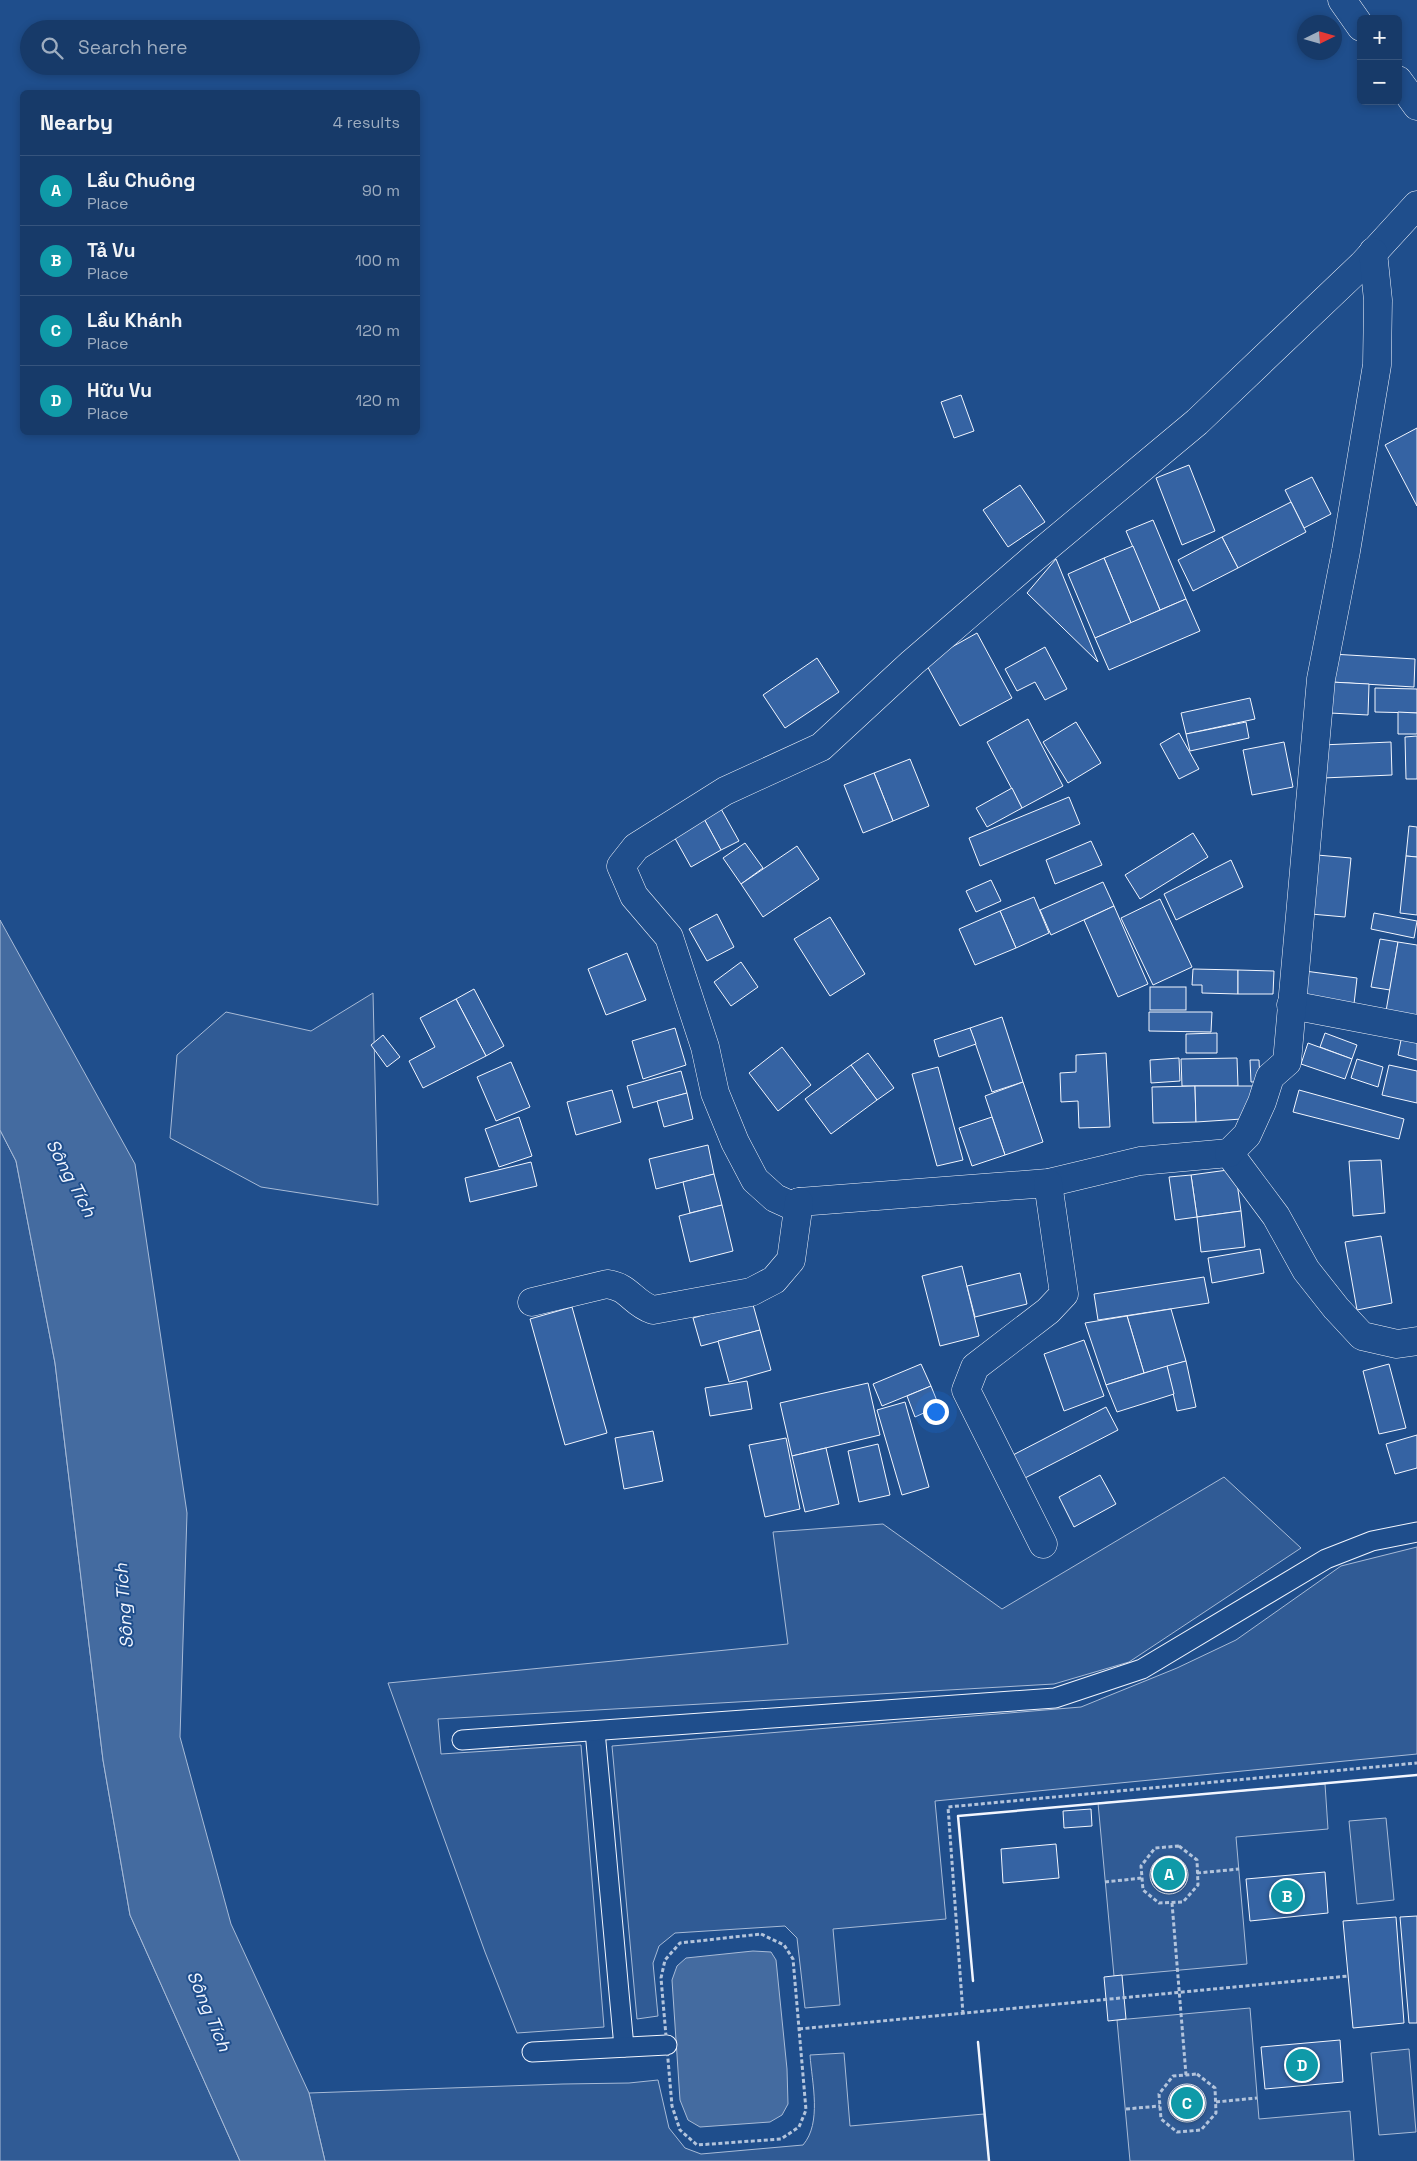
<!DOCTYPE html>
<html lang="en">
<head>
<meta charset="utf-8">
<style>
  :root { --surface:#173a69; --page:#20416f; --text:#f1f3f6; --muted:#9eadc0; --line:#36547d; --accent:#bca0f2 }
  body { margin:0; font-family:"Space Grotesk",sans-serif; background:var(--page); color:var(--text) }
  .controls { position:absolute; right:15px; top:15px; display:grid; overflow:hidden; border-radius:8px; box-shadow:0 2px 8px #0003 }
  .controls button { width:45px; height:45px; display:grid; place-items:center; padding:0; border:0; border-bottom:1px solid var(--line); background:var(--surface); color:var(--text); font:25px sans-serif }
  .compass { position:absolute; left:1297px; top:15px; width:45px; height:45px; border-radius:50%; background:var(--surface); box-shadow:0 2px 8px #0003; rotate:85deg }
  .you { position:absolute; left:935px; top:1411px; width:18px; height:18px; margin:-12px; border:4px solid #fff; border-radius:50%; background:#1a73e8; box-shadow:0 0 0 8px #1a73e833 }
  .badge { display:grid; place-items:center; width:32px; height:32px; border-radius:50%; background:var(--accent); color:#fff; font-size:16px; font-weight:700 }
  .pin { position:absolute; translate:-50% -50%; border:2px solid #fff; box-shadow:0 1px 5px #0006 }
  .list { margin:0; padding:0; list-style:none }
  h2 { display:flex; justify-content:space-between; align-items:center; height:65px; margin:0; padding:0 20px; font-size:21px }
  h2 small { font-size:16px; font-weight:400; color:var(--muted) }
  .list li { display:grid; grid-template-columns:32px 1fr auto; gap:15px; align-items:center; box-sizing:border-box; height:70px; padding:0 20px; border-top:1px solid var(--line) }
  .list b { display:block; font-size:19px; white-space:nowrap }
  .list p { margin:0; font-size:16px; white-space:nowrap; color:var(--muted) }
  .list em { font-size:16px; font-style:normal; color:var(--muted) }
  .icon { flex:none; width:28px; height:28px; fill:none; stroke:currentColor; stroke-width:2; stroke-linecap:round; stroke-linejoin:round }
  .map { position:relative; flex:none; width:1417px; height:2161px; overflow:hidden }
  .search { position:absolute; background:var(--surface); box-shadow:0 2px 8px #0003; left:20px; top:20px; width:400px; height:55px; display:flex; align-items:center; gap:12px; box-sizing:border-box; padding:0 18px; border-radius:28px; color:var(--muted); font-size:19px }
  .panel { position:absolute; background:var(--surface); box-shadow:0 2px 8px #0003; left:20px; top:90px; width:400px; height:345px; border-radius:8px }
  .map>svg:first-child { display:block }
</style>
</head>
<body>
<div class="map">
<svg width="1417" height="2161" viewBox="0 0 1417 2161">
  <rect width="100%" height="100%" fill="#1f4e8c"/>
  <g fill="#305b95" stroke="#a8bbd7">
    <polygon points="373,993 378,1205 261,1187 170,1138 177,1055 226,1012 311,1031"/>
    <polygon points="0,1130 16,1161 55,1363 103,1760 130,1915 240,2161 0,2161"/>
    <polygon points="1224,1477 1301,1548 1129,1662 1054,1684 438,1719 441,1754 581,1745 604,2027 517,2033 485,1952 388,1683 788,1644 773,1532 883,1524 1002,1609"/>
    <polygon points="1417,1547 1417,1754 935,1801 946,1919 833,1929 840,2005 805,2008 797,1938 785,1926 675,1933 659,1946 653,1963 658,2016 637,2019 612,1746 1081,1707 1177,1668 1236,1640 1341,1566"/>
    <polygon points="1325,1784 1328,1829 1236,1837 1247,1964 1114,1976 1098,1803"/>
    <polygon points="1386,1818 1394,1900 1357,1904 1349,1821"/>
    <polygon points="1250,2008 1259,2119 1350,2111 1354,2161 1130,2161 1117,2020"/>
    <polygon points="1409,2049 1416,2132 1379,2135 1371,2053"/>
    <path d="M844 2053 850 2126 984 2114 989 2161H325L309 2093 563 2084 629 2083 658 2080 669 2128 685 2148 701 2154 803 2145C822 2123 812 2083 810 2055Z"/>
  </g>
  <g fill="#446ba0" stroke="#a8bbd7">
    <polygon points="0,920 135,1164 187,1513 180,1737 231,1924 309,2093 325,2161 240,2161 130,1915 103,1760 55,1363 16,1161 0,1130"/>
    <polygon points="753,1951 771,1952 776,1960 787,2069 788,2104 782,2115 770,2122 700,2127 688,2120 680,2100 672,1980 677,1966 686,1958"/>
  </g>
  <g fill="#3563a3" stroke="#f2f6ff">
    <polygon points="961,395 974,431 954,438 941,402"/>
    <polygon points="1417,428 1417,506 1385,445"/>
    <polygon points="1189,465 1215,531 1182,545 1156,478"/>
    <polygon points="1312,477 1331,514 1304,528 1285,490"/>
    <polygon points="1020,485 1045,522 1008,547 983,510"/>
    <polygon points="1291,502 1306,532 1238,568 1222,537"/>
    <polygon points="1153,520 1186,599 1160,610 1126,531"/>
    <polygon points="1222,537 1238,568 1193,591 1178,560"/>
    <polygon points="1133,546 1160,610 1131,623 1104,558"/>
    <polygon points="1104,558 1131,623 1095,638 1068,574"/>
    <polygon points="1056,559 1098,662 1027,593"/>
    <polygon points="1186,599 1200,631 1109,670 1095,638"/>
    <polygon points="977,633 1012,698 960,726 925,662"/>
    <polygon points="1045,647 1067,689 1045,700 1035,682 1017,691 1005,669"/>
    <polygon points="1332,654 1415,659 1414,687 1331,682"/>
    <polygon points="817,658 839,692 785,728 763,695"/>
    <polygon points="1331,682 1369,684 1368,715 1330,713"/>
    <polygon points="1375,688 1417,689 1417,713 1375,712"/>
    <polygon points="1250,698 1255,719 1186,734 1181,713"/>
    <polygon points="1398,712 1417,713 1417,734 1398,734"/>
    <polygon points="1028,719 1063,786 1022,808 987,742"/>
    <polygon points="1076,722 1101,763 1068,783 1043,742"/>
    <polygon points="1246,722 1249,738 1190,751 1186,734"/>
    <polygon points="1179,733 1199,769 1179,779 1160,744"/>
    <polygon points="1417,736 1417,779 1406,779 1405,737"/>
    <polygon points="1284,742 1293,787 1252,795 1243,750"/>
    <polygon points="1391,742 1392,775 1323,778 1321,745"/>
    <polygon points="910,759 929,806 893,821 874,773"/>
    <polygon points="874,773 893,821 863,833 844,785"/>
    <polygon points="1012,788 1022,808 987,827 976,808"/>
    <polygon points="1069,797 1080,824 980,866 969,838"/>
    <polygon points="720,807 739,841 721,850 703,817"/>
    <polygon points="703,817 721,850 691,867 672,833"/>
    <polygon points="1409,826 1417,827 1417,857 1406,856"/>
    <polygon points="1193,833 1208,857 1140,899 1125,875"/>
    <polygon points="1091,841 1102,865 1055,884 1046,860"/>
    <polygon points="745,843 763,868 741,884 723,858"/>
    <polygon points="797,846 819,879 763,917 741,884"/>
    <polygon points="1317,855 1351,858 1345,917 1311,914"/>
    <polygon points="1406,856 1417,857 1417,915 1400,913"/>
    <polygon points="1231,860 1243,887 1176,920 1164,894"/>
    <polygon points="991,880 1001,901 976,912 966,891"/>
    <polygon points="1103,882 1114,906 1051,935 1040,910"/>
    <polygon points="1034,897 1049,933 1016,948 1000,911"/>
    <polygon points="1160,899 1192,967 1153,985 1121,918"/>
    <polygon points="1114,906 1148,984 1118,997 1084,920"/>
    <polygon points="1000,911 1016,948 975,965 959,929"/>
    <polygon points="1374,913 1417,921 1414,938 1371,929"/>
    <polygon points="717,914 734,947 707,961 689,929"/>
    <polygon points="830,917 865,974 830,996 794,939"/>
    <polygon points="1380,939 1398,942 1390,990 1371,987"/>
    <polygon points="1398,942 1417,945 1417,1016 1386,1011"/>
    <polygon points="627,953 646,1000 606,1015 588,969"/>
    <polygon points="741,962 758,987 731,1006 714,982"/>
    <polygon points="1193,969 1238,970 1238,994 1202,993 1202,985 1192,985"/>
    <polygon points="1238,970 1274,971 1273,994 1238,994"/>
    <polygon points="1305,971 1357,978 1354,1004 1301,996"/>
    <rect x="1150" y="987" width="36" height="23"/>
    <polygon points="474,989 504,1046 486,1056 456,999"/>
    <polygon points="456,999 486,1056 423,1088 409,1061 435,1047 420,1018"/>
    <polygon points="1149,1012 1212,1012 1211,1032 1149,1031"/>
    <polygon points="1002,1017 1023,1082 992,1092 970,1028"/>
    <polygon points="675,1028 686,1065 643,1079 632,1041"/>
    <polygon points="970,1028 976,1044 939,1057 934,1040"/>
    <polygon points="1403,1030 1417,1034 1417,1060 1398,1055"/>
    <polygon points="1217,1033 1217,1053 1186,1053 1186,1034"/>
    <polygon points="1325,1033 1357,1045 1352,1059 1320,1047"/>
    <polygon points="383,1035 400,1057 387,1067 371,1045"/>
    <polygon points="1308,1043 1352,1059 1345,1079 1301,1064"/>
    <polygon points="782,1047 811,1085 778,1111 749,1073"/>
    <polygon points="868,1053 894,1088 877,1100 851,1065"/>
    <polygon points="1106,1053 1110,1127 1079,1128 1078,1101 1061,1102 1060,1073 1076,1072 1076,1055"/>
    <polygon points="1179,1058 1180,1081 1151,1083 1150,1060"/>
    <polygon points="1237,1058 1238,1086 1182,1086 1181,1059"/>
    <polygon points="1357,1059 1383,1067 1378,1087 1351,1078"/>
    <polygon points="1250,1060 1259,1060 1260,1082 1251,1082"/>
    <polygon points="511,1062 530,1107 496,1121 477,1077"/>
    <polygon points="851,1065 877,1100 831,1134 805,1099"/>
    <polygon points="1389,1065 1417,1071 1417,1103 1382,1095"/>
    <polygon points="938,1067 963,1160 937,1166 912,1074"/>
    <polygon points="681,1071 687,1093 633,1108 627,1086"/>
    <polygon points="1023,1082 1043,1142 1005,1155 985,1096"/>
    <polygon points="1195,1086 1196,1122 1153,1123 1152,1087"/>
    <polygon points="1195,1086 1255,1086 1242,1119 1196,1122"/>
    <polygon points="612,1090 621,1122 576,1135 567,1102"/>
    <polygon points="1299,1090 1404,1119 1399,1139 1293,1112"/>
    <polygon points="687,1093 693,1119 664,1127 657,1101"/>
    <polygon points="519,1117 532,1156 499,1167 485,1129"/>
    <polygon points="992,1117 1005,1155 972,1166 959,1128"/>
    <polygon points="708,1145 714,1174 656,1189 649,1159"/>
    <polygon points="1381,1160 1385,1213 1353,1216 1349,1161"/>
    <polygon points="531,1162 537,1186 470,1202 465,1178"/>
    <polygon points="1235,1169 1241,1211 1197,1217 1191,1175"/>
    <polygon points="714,1174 722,1205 690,1213 683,1182"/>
    <polygon points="1191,1175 1197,1217 1175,1220 1169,1177"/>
    <polygon points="722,1205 733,1251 690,1262 679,1216"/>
    <polygon points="1241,1211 1245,1247 1201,1252 1197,1217"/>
    <polygon points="1381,1236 1392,1303 1357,1310 1345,1242"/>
    <polygon points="1260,1249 1264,1273 1212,1283 1208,1258"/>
    <polygon points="962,1266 979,1336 940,1346 922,1276"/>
    <polygon points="1020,1273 1027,1304 975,1317 967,1286"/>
    <polygon points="1204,1277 1209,1303 1098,1320 1094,1294"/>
    <polygon points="752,1301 760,1330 701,1346 693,1318"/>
    <polygon points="572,1307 607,1433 565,1445 530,1319"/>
    <polygon points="1171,1309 1186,1361 1144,1373 1127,1316"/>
    <polygon points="1127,1316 1144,1373 1106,1385 1085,1323"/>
    <polygon points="760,1330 771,1370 729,1382 718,1341"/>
    <polygon points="1084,1340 1104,1396 1064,1411 1044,1354"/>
    <polygon points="1186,1361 1196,1407 1177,1411 1167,1366"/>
    <polygon points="921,1364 931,1386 882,1406 873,1384"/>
    <polygon points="1389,1364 1406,1428 1379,1434 1363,1371"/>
    <polygon points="1167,1366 1174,1394 1117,1412 1106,1385"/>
    <polygon points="747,1381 752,1409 710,1416 705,1388"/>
    <polygon points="868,1383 880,1435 792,1456 780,1403"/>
    <polygon points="931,1386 939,1406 915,1417 907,1396"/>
    <polygon points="905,1402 929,1487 902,1495 877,1410"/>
    <polygon points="1106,1407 1118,1430 1025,1478 1013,1455"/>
    <polygon points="653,1431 663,1481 624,1489 615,1438"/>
    <polygon points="1417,1435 1417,1468 1395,1474 1386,1444"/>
    <polygon points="786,1438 800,1509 765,1517 749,1445"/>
    <polygon points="878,1444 890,1495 859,1502 848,1451"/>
    <polygon points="826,1448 839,1504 805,1512 792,1456"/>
    <polygon points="1100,1475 1116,1504 1074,1527 1059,1497"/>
    <polygon points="1091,1809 1092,1826 1064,1828 1063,1811"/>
    <polygon points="1056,1844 1059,1878 1003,1883 1001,1849"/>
    <circle cx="1169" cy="1875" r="19"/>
    <polygon points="1325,1872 1328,1913 1250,1921 1246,1879"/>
    <polygon points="1417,1916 1417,2023 1409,2023 1400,1917"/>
    <polygon points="1396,1917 1404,2023 1353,2028 1343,1921"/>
    <polygon points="1122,1975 1126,2019 1108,2021 1104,1977"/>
    <polygon points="1340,2040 1343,2082 1265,2089 1261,2047"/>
    <circle cx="1187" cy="2103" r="19"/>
  </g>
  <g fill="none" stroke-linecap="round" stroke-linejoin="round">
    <g stroke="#f2f6ff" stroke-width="21">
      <g id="lane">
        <polyline points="595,1731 624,2047"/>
        <polyline points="462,1740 1055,1698 1142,1669 1326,1559 1372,1541 1417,1532"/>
        <polyline points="532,2052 667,2045"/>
      </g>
    </g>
    <g stroke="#f2f6ff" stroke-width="29">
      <g id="street">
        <polyline points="1417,205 1363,264 1197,422 1035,557 912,663 821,747 725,791 636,847 621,866 634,896 669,937 705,1047 715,1093 735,1142 755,1180 775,1198 797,1208 799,1202 1048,1183 1140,1161 1229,1153 1276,1216 1306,1270 1336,1308 1362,1336 1397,1344 1417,1341"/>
        <polyline points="1291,1005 1417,1029"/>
        <polyline points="1229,1153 1247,1135 1262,1102 1270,1077 1287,1062 1321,679 1346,551 1377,365 1378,300 1373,252"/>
        <path d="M532 1302 607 1284C630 1287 632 1303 653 1310L751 1292 774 1280 791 1260 799 1202"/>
        <polyline points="1043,1544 966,1390 975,1367 1048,1311 1064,1294 1048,1183"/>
      </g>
    </g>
    <g stroke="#f2f6ff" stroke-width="29">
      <g id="highway">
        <polyline points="1342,0 1361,27"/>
        <polyline points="1398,80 1417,106"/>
      </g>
    </g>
    <g stroke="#b3c4dc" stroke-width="3" stroke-dasharray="4 2.5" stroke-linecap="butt">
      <polygon points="1179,1846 1197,1860 1198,1885 1183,1902 1159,1903 1143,1890 1141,1866 1155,1848"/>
      <polyline points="1197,1873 1239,1869"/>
      <polyline points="1105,1882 1142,1878"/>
      <polyline points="1172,1903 1186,2075"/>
      <polygon points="761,1934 784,1945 793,1959 806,2110 799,2127 781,2139 697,2145 680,2130 672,2106 661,1978 665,1960 680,1943"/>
      <polyline points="963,2014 948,1807 1417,1763"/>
      <polyline points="799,2029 1348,1976"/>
      <polygon points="1197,2074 1215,2088 1216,2113 1201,2130 1177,2132 1161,2119 1159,2094 1173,2076"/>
      <polyline points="1216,2102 1257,2098"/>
      <polyline points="1126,2109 1160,2106"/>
    </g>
    <use href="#lane" stroke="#1f4e8c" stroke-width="19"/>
    <use href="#street" stroke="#1f4e8c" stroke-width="28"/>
    <use href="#highway" stroke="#1f4e8c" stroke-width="28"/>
    <g stroke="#f2f6ff" stroke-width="2.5">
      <polyline points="973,1981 958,1816 1417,1775"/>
      <polyline points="978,2042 989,2161"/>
    </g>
  </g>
  <g text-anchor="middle" stroke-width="4" stroke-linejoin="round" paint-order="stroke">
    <g font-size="18" font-style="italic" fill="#f2f6ff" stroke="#1f4e8c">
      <text transform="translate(71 1178) rotate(62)" y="6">Sông Tích</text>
      <text transform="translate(124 1606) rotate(-94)" y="6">Sông Tích</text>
      <text transform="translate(209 2011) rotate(67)" y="6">Sông Tích</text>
    </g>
  </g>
</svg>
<div class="controls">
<button>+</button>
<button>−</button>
</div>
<svg class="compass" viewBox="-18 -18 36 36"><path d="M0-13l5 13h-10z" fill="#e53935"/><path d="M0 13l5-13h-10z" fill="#9eadc0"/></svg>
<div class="you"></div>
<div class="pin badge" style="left:1169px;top:1874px;background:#0f9aa8">A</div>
<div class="pin badge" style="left:1287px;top:1896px;background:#0f9aa8">B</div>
<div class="pin badge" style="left:1187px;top:2103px;background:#0f9aa8">C</div>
<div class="pin badge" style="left:1302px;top:2065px;background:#0f9aa8">D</div>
<div class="search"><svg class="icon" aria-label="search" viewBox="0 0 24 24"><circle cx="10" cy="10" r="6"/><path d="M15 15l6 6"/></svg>Search here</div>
<section class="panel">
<h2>Nearby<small>4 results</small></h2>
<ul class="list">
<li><span class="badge" style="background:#0f9aa8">A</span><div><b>Lầu Chuông</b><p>Place</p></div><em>90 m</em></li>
<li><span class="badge" style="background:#0f9aa8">B</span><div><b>Tả Vu</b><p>Place</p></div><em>100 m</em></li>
<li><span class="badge" style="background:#0f9aa8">C</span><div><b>Lầu Khánh</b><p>Place</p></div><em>120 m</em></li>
<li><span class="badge" style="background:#0f9aa8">D</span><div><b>Hữu Vu</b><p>Place</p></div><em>120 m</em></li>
</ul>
</section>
</div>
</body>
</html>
